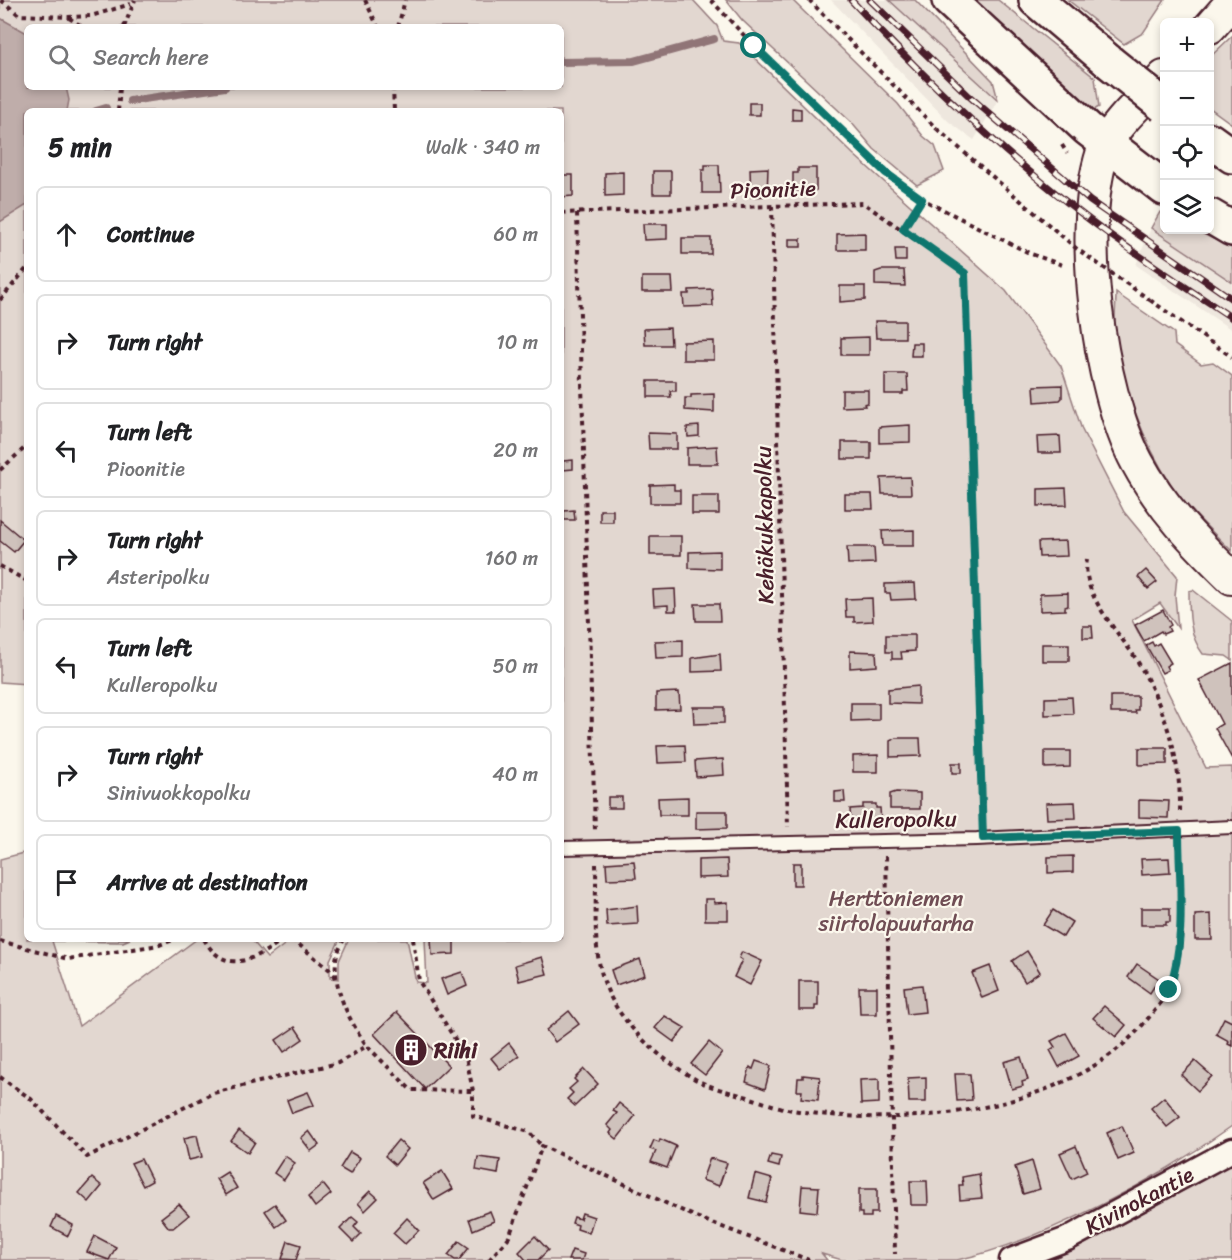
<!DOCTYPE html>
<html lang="en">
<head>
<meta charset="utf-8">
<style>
  :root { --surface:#fff; --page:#f6f6f6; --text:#202124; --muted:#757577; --line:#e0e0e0 }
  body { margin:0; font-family:Sriracha,sans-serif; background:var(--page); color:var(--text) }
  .controls { position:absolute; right:18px; top:18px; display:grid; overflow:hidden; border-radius:9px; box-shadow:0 3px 9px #0003 }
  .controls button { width:54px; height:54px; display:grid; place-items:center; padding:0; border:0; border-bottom:2px solid var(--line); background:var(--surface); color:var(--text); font:30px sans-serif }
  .stop { position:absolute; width:18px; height:18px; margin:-14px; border:4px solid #0f766e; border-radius:50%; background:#fff }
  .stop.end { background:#0f766e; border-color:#fff; box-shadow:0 2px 6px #0008 }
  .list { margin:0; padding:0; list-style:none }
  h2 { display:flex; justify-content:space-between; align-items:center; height:78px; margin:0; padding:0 24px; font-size:26px }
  h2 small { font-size:20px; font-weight:400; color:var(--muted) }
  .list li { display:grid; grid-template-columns:39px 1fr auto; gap:18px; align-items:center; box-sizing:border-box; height:96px; margin:0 12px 12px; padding:0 12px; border:2px solid var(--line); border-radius:9px }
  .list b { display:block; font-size:22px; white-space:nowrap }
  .list p { margin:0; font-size:20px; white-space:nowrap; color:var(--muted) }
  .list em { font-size:20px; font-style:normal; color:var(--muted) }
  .icon { flex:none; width:33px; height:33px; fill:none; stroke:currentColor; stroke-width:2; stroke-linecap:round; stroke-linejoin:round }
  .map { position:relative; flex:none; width:1232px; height:1260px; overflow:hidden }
  .search { position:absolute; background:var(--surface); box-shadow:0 3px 9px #0003; left:24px; top:24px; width:540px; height:66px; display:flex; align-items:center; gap:15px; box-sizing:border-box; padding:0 21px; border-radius:9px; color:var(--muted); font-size:22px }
  .panel { position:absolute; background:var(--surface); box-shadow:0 3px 9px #0003; left:24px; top:108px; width:540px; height:834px; border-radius:9px }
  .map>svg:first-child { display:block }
</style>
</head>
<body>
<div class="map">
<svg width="1232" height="1260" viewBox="0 0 1232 1260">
  <rect width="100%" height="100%" fill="#fbf7ec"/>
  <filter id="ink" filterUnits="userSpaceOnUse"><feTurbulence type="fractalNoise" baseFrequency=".0167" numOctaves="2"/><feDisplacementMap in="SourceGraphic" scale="12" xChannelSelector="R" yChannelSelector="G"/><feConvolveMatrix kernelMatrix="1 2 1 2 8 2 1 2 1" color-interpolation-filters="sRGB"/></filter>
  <g filter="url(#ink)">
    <g fill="#eee7de">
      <polygon points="831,0 889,0 998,100 974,140 948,121"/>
      <polygon points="1151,228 1232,282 1232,330 1136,265"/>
    </g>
    <g fill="#e2d7d0" stroke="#967b7e" stroke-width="1.5" fill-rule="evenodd">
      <path d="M0 0H693L717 26 723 41 739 43 853 154 1006 291 1061 366 1082 430 1124 512 1177 576 1175 596 1178 628 1160 603 1132 620 1206 768 1232 767V1126C1159 1178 1044 1241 957 1260H842L822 1254 827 1260H0V859L27 852V939H130L123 942 52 941 79 1026 197 939H251L267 958 292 939H340L330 960V978L339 979V961L349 939H407L416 982 427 983 425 939H561V111H27V684L0 682ZM27 27H561V87H27Z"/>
      <polygon points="726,0 792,0 898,104 923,136 935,146 944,171 917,185 874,149 850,121 742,20"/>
      <polygon points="889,0 915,0 993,81 998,100"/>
      <polygon points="965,0 998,0 1095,78 1099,107 1090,112"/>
      <polygon points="1068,0 1165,0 1143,33 1124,44"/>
      <polygon points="1232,36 1232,124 1210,108 1210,57"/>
      <polygon points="1160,212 1164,214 1164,230 1195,230 1232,248 1232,282 1151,228"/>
      <path d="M1116 293 1174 333 1175 345 1201 364 1213 362 1232 376V551C1210 530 1188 509 1171 484 1144 444 1121 382 1115 334 1114 321 1116 307 1116 293Z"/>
      <path d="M1193 590 1232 621V660L1226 656 1203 654C1189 636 1189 613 1189 591Z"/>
      <polygon points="1232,1164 1232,1260 1050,1260 1085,1244"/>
    </g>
    <polygon fill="#bfadaa" stroke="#907477" stroke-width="1.5" points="0,18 27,33 27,87 66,87 69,100 67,111 27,111 27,205 0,222"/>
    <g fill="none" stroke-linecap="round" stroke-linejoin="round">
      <g stroke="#907477" stroke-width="8">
        <polyline points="561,62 634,61 714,39"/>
        <polyline points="130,101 225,87"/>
        <polyline points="96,111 106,108"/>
      </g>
    </g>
    <g fill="#cfc2bc" stroke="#4a1f2b" stroke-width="1.5">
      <rect x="749" y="103" width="11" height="12"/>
      <polygon points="792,108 801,109 801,120 792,120"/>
      <polygon points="705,165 719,165 720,193 702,193 702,170 705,170"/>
      <polygon points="768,168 767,196 751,197 750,169"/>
      <polygon points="798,168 816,168 816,190 793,191 793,173 798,173"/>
      <rect x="653" y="171" width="18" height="23"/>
      <polygon points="623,172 623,195 605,196 605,173"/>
      <polygon points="561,175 573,175 573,196 561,197"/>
      <polygon points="643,224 667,224 667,239 644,240"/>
      <polygon points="865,233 865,250 837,250 837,234"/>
      <rect x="682" y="238" width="29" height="16"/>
      <rect x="789" y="239" width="12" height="8"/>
      <polygon points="895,249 906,249 906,261 896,261"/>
      <polygon points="881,270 904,270 905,286 875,285 875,272"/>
      <polygon points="642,277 672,277 673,292 642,292"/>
      <polygon points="840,286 865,286 865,300 840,302"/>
      <polygon points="712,289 713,306 684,307 683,294 689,294 689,290"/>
      <polygon points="875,321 905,321 905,338 876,338"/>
      <polygon points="670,328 671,345 645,345 644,329"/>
      <polygon points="869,337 869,355 841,355 841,338"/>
      <polygon points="714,341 714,360 683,360 683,342"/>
      <polygon points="912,343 922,343 922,356 911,356"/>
      <polygon points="885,374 907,374 908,391 903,391 903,394 885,394"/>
      <polygon points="648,381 676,381 676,391 670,391 671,397 648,397"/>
      <polygon points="1062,385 1062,398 1060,400 1035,402 1034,386"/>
      <polygon points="842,390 868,390 868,403 864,404 865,406 842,407"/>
      <polygon points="714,394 714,412 685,410 685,398 691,398 691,395"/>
      <polygon points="910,425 910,442 879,443 879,427"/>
      <polygon points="699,426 699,436 688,437 687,427"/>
      <polygon points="648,433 677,434 677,449 649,449"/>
      <polygon points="1060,436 1061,453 1038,453 1037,437"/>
      <rect x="842" y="442" width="29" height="17"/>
      <polygon points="717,446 718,464 687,464 687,448"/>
      <polygon points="573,460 573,469 563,470 563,461"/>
      <polygon points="910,477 911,494 882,494 881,478"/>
      <polygon points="674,484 674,490 680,490 680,503 650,503 650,485"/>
      <polygon points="1066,488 1067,505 1038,506 1038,489"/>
      <polygon points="845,494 872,494 873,509 845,509"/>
      <rect x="692" y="496" width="27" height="18"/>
      <polygon points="574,510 575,520 564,520 564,511"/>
      <rect x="600" y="510" width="13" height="12"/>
      <polygon points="0,520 24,540 14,552 0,541"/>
      <polygon points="914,530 914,546 883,546 882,531"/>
      <rect x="650" y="536" width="31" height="19"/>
      <polygon points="1066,541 1067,556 1039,557 1038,542"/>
      <polygon points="847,547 874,547 875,563 848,564"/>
      <polygon points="720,551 720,569 689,568 689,552"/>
      <polygon points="1146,570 1157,582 1148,589 1138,577"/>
      <polygon points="915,583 916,599 891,600 890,593 885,593 885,584"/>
      <polygon points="675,589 676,611 668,611 668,605 654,606 653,590"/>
      <polygon points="1068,593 1068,606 1065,607 1065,610 1040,611 1040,594"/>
      <polygon points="872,598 873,621 854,622 854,617 846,617 845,599"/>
      <polygon points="695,604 719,604 720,621 696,621"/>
      <polygon points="1163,610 1171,625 1168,627 1170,631 1163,634 1161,631 1144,641 1135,625"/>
      <polygon points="1083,626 1092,626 1093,638 1083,638"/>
      <polygon points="886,635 915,635 915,651 901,652 902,659 892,659 892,652 886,652"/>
      <polygon points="683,640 683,657 656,658 655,641"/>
      <polygon points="1152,642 1154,646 1159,643 1171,663 1166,666 1168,670 1162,673 1146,645"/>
      <rect x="1042" y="644" width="27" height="17"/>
      <polygon points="850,651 876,652 877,666 850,668"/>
      <polygon points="720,654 721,671 692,672 692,658"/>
      <polygon points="1232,663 1232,759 1215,728 1222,724 1199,680"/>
      <polygon points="918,686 918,704 888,703 888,689"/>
      <polygon points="679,692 680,709 656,710 656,693"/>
      <polygon points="1111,696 1138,696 1138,710 1135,710 1136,713 1111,713"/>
      <polygon points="1072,697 1073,714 1045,715 1045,698"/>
      <polygon points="851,703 879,703 879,720 851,721"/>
      <polygon points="693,707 724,707 724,723 694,724"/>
      <polygon points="896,738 920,738 921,756 890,757 890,741"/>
      <polygon points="685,745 686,762 658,763 657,746"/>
      <polygon points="1139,748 1167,748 1167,764 1139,765"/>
      <polygon points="1045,751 1070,751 1070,767 1045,768"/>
      <polygon points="878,755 878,772 853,772 853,756"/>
      <polygon points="723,759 724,775 696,777 695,761"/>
      <rect x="952" y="763" width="9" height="10"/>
      <polygon points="844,791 845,802 835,802 835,792"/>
      <polygon points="896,792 920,793 920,809 890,809 890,794"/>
      <rect x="608" y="797" width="14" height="11"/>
      <polygon points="688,797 688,815 659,815 658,798"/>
      <polygon points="1139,800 1169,801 1168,818 1139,817"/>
      <polygon points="1075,802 1076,818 1047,819 1046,803"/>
      <polygon points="863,804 876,804 876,808 880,808 881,823 851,824 850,809 863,808"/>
      <polygon points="696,811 727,811 727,828 696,829"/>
      <polygon points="945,815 955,816 954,827 944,827"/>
      <polygon points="1073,856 1073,872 1048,873 1048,857"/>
      <polygon points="1169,858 1170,873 1142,875 1141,859"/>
      <polygon points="727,859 728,877 698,878 698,860"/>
      <polygon points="634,861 636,878 607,879 606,863"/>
      <rect x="793" y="863" width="8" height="22"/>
      <polygon points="705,899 714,899 715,903 728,902 728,920 705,920"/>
      <polygon points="637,906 638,924 607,926 606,910"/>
      <polygon points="1141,908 1170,908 1170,922 1166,922 1166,925 1141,925"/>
      <polygon points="1053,910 1072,922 1063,937 1043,925"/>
      <polygon points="1211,914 1212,940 1195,940 1195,915"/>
      <polygon points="431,939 454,939 454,954 432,955"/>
      <polygon points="1027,951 1040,972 1025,982 1012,961"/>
      <polygon points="742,952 762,961 750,985 734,977 742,960 739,958"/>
      <polygon points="542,957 547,974 519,981 515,965"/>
      <polygon points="640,959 645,975 616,985 611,970"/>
      <polygon points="1137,964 1159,979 1150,993 1128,977"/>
      <polygon points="990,966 999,991 982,998 972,973"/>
      <polygon points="462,972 467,986 447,995 441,979"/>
      <polygon points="799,981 818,981 818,1006 815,1006 815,1010 799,1010"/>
      <polygon points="922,985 925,1012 907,1014 904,987"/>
      <polygon points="859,987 877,987 877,1014 860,1014"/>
      <polygon points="1104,1006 1126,1025 1116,1037 1093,1018"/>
      <polygon points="569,1011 579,1024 555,1042 546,1030"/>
      <polygon points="397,1012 449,1066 425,1089 374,1034"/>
      <polygon points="665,1016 685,1028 674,1042 655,1028"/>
      <polygon points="1224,1018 1232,1022 1232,1046 1228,1044 1229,1041 1216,1034"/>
      <polygon points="295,1027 303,1039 284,1052 276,1040"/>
      <polygon points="1066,1033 1079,1056 1059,1067 1050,1050 1055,1047 1051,1041"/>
      <polygon points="709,1042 722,1053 705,1075 691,1064"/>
      <polygon points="509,1043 519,1056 500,1069 491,1058"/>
      <polygon points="1021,1057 1028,1080 1022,1082 1023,1086 1012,1089 1004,1062"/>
      <polygon points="756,1061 771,1066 765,1089 746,1082 750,1067 753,1069"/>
      <polygon points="1195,1061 1212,1076 1198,1091 1181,1075"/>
      <polygon points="584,1069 598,1084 575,1106 567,1099 573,1093 569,1089 577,1082 574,1079"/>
      <polygon points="955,1074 970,1074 972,1100 957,1101"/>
      <polygon points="803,1075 820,1077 818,1100 801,1098 802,1091 797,1091 798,1078 803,1078"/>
      <polygon points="926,1077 926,1102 909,1102 908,1078"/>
      <polygon points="879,1079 879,1103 861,1104 860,1080"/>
      <polygon points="308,1092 314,1105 292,1113 287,1100"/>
      <polygon points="1164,1097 1180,1117 1167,1127 1151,1108"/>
      <polygon points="619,1103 635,1116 617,1139 610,1133 612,1130 607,1125 617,1113 613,1111"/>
      <polygon points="1122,1126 1134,1153 1118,1160 1107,1133"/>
      <polygon points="239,1130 255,1142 248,1153 231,1141"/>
      <polygon points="309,1131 319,1145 311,1151 301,1138"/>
      <polygon points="197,1135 202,1157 189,1160 184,1138"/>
      <polygon points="660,1139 676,1146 667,1168 651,1162 656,1151 650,1149 654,1140 659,1142"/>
      <polygon points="398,1140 408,1149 395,1165 385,1156"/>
      <polygon points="1076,1146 1087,1172 1072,1179 1060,1153"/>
      <polygon points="350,1152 360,1158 350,1174 340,1168"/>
      <polygon points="771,1155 781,1157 779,1167 768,1164"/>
      <polygon points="285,1156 295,1163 284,1180 274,1173"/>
      <polygon points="478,1157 500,1160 498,1174 476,1170"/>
      <polygon points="710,1158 727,1163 719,1186 702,1180"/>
      <polygon points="141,1159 152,1181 143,1186 131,1163"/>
      <polygon points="1032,1161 1040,1189 1023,1194 1015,1167"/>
      <polygon points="442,1171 453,1189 434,1200 423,1183"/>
      <polygon points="227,1172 237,1188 226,1195 216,1179"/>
      <polygon points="755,1174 772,1179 766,1202 749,1198"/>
      <polygon points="979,1174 982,1198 960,1200 959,1185 963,1185 962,1177"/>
      <polygon points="92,1178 102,1186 89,1202 79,1193"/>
      <polygon points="910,1181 927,1181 928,1205 911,1205"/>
      <polygon points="323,1184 331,1194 315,1207 308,1197"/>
      <polygon points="802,1186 819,1187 817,1212 800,1210"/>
      <polygon points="859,1189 877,1189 877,1213 871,1213 871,1217 862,1217 862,1213 859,1213"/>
      <polygon points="370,1191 378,1198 365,1211 358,1203"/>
      <polygon points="179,1204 189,1215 173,1228 169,1228 161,1218"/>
      <polygon points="275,1204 286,1220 276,1227 265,1211"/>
      <polygon points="490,1211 494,1221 473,1230 469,1219"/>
      <polygon points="582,1213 594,1217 589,1233 577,1229 578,1225 572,1223 574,1217 580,1219"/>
      <polygon points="56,1216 73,1225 68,1236 51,1227"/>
      <polygon points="352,1217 358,1222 354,1227 361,1234 353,1242 340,1229"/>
      <polygon points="407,1218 419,1230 405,1244 393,1233"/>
      <polygon points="95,1236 116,1247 109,1260 87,1252"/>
      <polygon points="535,1236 548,1250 538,1260 526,1260 519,1252"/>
      <polygon points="288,1241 301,1245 296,1260 282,1259"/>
      <polygon points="459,1241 469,1248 459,1260 455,1260 448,1255"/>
      <polygon points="572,1250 584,1254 582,1260 568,1260"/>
    </g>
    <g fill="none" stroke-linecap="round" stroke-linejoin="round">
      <g stroke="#4a1f2b" stroke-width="16">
        <polyline id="service" points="561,848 977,839 1232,827"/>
      </g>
      <g stroke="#4a1f2b" stroke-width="27">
        <polyline id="minor" points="1011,1260 1067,1239 1232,1150"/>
      </g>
      <g stroke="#4a1f2b" stroke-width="36">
        <g id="secondary">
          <polyline points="1210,27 1232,2"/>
          <path d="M1164 77C1148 95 1114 124 1105 146 1075 222 1099 391 1137 462 1161 507 1196 543 1232 578"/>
        </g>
      </g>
      <g stroke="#4a1f2b" stroke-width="38">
        <g id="trunk">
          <polyline points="949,0 1088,129 1164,188"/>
          <polyline points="1036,0 1108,61"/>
          <polyline points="1210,140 1232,156"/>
          <polyline points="1210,216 1232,229"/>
        </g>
      </g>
      <g stroke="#4a1f2b" stroke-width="4" stroke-dasharray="4.5 4.5" stroke-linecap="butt">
        <polyline points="1,0 19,15 69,17 91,16 131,4"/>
        <polyline points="365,0 378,27"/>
        <polyline points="711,0 754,46 886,173 922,199 1031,254 1065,266"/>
        <polyline points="809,0 937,129"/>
        <polyline points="69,18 83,27"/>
        <polyline points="124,27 135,0"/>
        <polyline points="398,27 405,0"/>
        <polyline points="393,87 394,111"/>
        <polyline points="118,111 120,87"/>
        <polyline points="1062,145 1067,153"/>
        <polyline points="772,206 788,827"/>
        <polyline points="561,213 863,203 965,273 982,823"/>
        <polyline points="577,213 595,830"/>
        <polyline points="903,229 922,199"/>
        <polyline points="0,300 27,268"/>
        <polyline points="1150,300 1232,357"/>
        <polyline points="0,470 27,446"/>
        <path d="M1087 559C1080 599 1126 637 1143 671 1167 715 1181 762 1180 812"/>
        <polyline points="0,566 27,581"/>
        <polyline points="886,856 895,1254"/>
        <path d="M596 864C597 907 590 956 610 996 628 1031 662 1060 695 1079 711 1088 730 1092 748 1097 762 1102 777 1107 792 1110 902 1129 1069 1114 1145 1022 1154 1011 1164 1001 1169 988 1188 946 1179 891 1179 846"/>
        <path d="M204 939C225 977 257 959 283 939"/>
        <polyline points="292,939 330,970 335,978"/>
        <path d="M344 939C341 946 336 954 336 961 333 991 351 1023 367 1046"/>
        <polyline points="413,939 419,981 466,1057 473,1091 473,1116 529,1132 542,1146"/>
        <polyline points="0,941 68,959 159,945 176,939"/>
        <polyline points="0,1077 31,1099 87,1157 213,1093 338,1063 367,1046 411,1090 473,1091"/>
        <polyline points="489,1260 509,1237 542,1146 696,1217 809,1260"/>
      </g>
      <use href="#service" stroke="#fbf7ec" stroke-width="12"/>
      <use href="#minor" stroke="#fbf7ec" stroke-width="22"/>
      <use href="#secondary" stroke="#fbf7ec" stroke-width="32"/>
      <use href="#trunk" stroke="#fbf7ec" stroke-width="33"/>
      <g stroke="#4a1f2b" stroke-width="7">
        <g id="rail">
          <path d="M851 0C922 76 999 150 1082 214 1130 251 1181 284 1232 318"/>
          <polyline points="870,0 969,96 1090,201 1232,299"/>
        </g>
      </g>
      <use href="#rail" stroke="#fbf7ec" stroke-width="4.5" stroke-dasharray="14" stroke-linecap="butt"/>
      <g stroke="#4a1f2b" stroke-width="38" stroke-linecap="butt">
        <polyline id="trunk-bridge" points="1108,61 1164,106"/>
      </g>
      <polyline stroke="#4a1f2b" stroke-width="4" stroke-dasharray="4.5 4.5" stroke-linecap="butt" points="937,129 1077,249 1150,300"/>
      <use href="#trunk-bridge" stroke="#fbf7ec" stroke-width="33"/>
    </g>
  </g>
  <g fill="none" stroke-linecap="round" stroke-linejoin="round" filter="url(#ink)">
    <path stroke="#0f766e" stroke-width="8" d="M754 46 886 173 922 199 903 229 965 273 983 838 1179 831C1179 883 1187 940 1169 990"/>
  </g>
  <defs>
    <g id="building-disc" transform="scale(1.725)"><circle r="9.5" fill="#4a1f2b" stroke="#fbf7ec"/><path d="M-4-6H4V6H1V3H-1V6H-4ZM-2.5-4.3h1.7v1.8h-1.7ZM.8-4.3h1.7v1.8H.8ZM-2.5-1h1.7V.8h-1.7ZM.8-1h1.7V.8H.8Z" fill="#fff"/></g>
  </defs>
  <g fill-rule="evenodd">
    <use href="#building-disc" x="411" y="1050"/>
  </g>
  <g text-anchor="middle" stroke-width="4.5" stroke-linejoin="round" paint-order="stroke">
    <g font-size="22" fill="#4a1f2b" stroke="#fbf7ec">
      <text transform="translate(773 189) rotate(-2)" y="8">Pioonitie</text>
      <text transform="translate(764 525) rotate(-91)" y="8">Kehäkukkapolku</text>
      <text transform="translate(896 819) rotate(-1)" y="8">Kulleropolku</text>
      <text transform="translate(1139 1200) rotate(-28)" y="8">Kivinokantie</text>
    </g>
    <g font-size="22" fill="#704d54" stroke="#fbf7ec">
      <text x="896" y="906">Herttoniemen<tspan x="896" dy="25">siirtolapuutarha</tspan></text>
    </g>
    <g font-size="22" font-weight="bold" fill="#4a1f2b" stroke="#fbf7ec" text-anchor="start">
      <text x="434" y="1058">Riihi</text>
    </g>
  </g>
</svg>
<div class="controls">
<button>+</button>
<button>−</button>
<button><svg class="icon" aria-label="locate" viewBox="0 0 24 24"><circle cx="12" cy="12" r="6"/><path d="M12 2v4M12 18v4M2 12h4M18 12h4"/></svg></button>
<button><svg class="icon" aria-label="layers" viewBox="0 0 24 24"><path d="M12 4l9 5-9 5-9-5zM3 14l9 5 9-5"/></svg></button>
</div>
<div class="stop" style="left:754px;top:46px"></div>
<div class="stop end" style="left:1169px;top:990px"></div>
<div class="search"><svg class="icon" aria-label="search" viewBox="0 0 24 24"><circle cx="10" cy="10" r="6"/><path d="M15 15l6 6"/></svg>Search here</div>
<section class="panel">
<h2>5 min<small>Walk · 340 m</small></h2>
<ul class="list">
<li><svg class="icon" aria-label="ahead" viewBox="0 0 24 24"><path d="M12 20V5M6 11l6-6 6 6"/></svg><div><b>Continue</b></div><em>60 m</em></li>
<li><svg class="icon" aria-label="right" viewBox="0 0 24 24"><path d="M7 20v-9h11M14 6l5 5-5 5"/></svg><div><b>Turn right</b></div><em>10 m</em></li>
<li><svg class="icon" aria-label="left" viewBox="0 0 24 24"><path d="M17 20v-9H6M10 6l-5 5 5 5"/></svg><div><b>Turn left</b><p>Pioonitie</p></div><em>20 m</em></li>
<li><svg class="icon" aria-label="right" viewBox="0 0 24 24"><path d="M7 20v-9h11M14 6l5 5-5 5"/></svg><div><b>Turn right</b><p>Asteripolku</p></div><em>160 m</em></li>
<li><svg class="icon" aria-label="left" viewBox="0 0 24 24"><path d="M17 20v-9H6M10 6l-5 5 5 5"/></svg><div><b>Turn left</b><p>Kulleropolku</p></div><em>50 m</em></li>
<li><svg class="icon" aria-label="right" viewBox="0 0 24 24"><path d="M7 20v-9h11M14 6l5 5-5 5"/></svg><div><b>Turn right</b><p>Sinivuokkopolku</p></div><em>40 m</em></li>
<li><svg class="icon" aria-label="arrive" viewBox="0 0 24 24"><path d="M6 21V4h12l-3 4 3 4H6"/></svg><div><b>Arrive at destination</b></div></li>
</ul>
</section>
</div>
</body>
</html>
